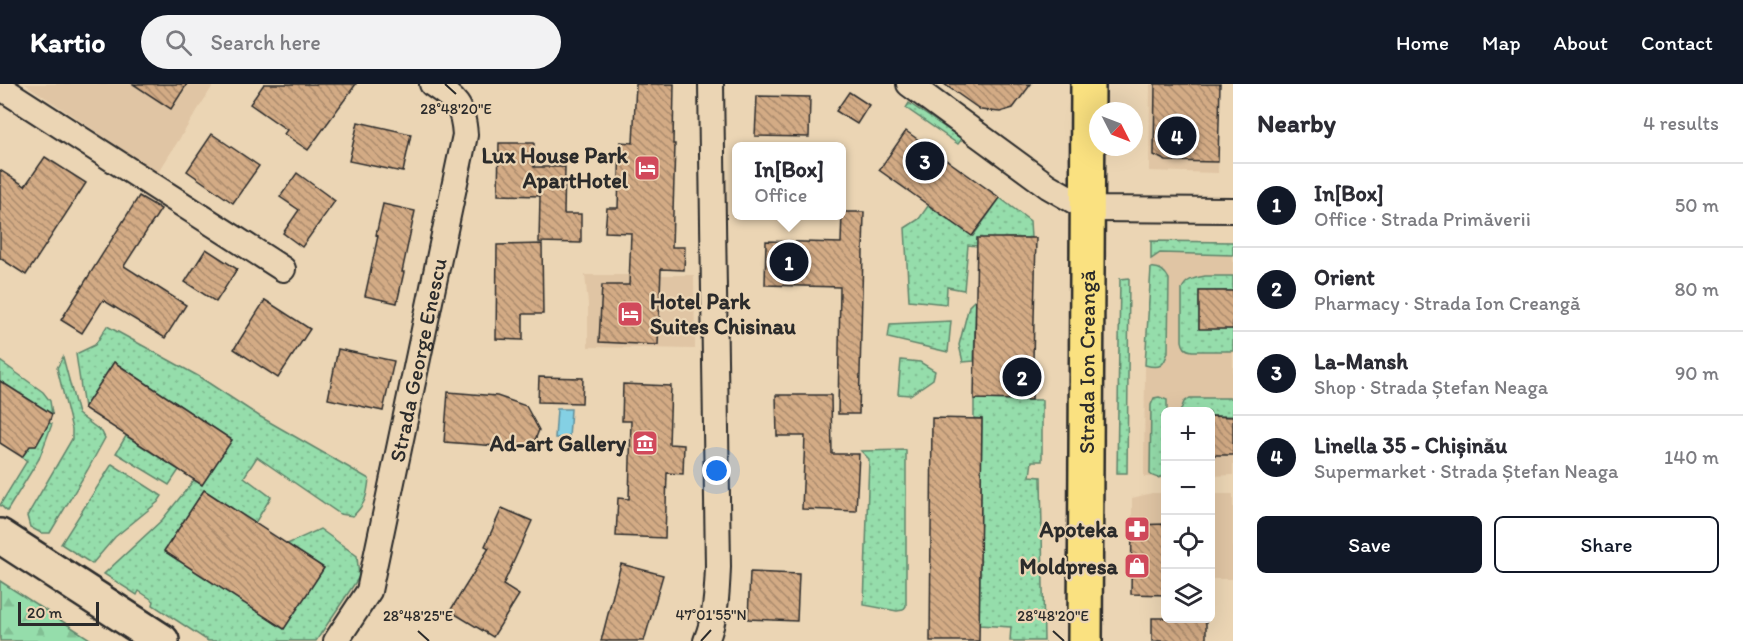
<!DOCTYPE html>
<html lang="en">
<head>
<meta charset="utf-8">
<style>
  :root { --surface:#fff; --page:#f2f2f3; --text:#2b2b33; --muted:#7c7c81; --line:#e1e1e2; --accent:#111827 }
  body { margin:0; font-family:Itim,sans-serif; background:var(--page); color:var(--text) }
  .controls { position:absolute; right:18px; bottom:18px; display:grid; overflow:hidden; border-radius:9px; box-shadow:0 6px 24px #0002 }
  .controls button { width:54px; height:54px; display:grid; place-items:center; padding:0; border:0; border-bottom:2px solid var(--line); background:var(--surface); color:var(--text); font:30px sans-serif }
  .compass { position:absolute; left:1089px; top:18px; width:54px; height:54px; border-radius:50%; background:var(--surface); box-shadow:0 6px 24px #0002; rotate:132deg }
  .scale { position:absolute; left:18px; bottom:15px; width:81px; box-sizing:border-box; padding-left:6px; border:3px solid #2b2b2b; border-top:0; font-size:16px; line-height:21px; white-space:nowrap; color:#2b2b2b; -webkit-text-stroke:4px #ebd5b4; paint-order:stroke }
  .you { position:absolute; left:717px; top:387px; width:21px; height:21px; margin:-15px; border:4px solid #fff; border-radius:50%; background:#1a73e8; box-shadow:0 0 0 9px #1a73e833 }
  .badge { display:grid; place-items:center; width:39px; height:39px; border-radius:50%; background:var(--accent); color:#fff; font-size:20px; font-weight:700 }
  .pin { position:absolute; translate:-50% -50%; border:3px solid #fff; box-shadow:0 2px 6px #0006 }
  .popup { position:absolute; left:732px; top:58px; width:114px; height:78px; box-sizing:border-box; display:grid; place-content:center; border-radius:9px; background:var(--surface); filter:drop-shadow(0 2px 4px #0005); font-size:20px; white-space:nowrap; color:var(--muted) }
  .popup b { font-size:22px; color:var(--text) }
  .popup::after { content:''; position:absolute; left:50%; top:100%; margin-left:-12px; border:12px solid transparent; border-top-color:var(--surface) }
  .list { margin:0; padding:0; list-style:none }
  h2 { display:flex; justify-content:space-between; align-items:center; height:78px; margin:0; padding:0 24px; font-size:26px }
  h2 small { font-size:20px; font-weight:400; color:var(--muted) }
  .list li { display:grid; grid-template-columns:39px 1fr auto; gap:18px; align-items:center; box-sizing:border-box; height:84px; padding:0 24px; border-top:2px solid var(--line) }
  .list b { display:block; font-size:22px; white-space:nowrap }
  .list p { margin:0; font-size:20px; white-space:nowrap; color:var(--muted) }
  .list em { font-size:20px; font-style:normal; color:var(--muted) }
  .actions { display:flex; gap:12px; padding:18px 24px }
  .actions a { flex:1; padding:14px 0; border:2px solid var(--accent); border-radius:9px; text-align:center; font-size:21px; color:var(--accent) }
  .actions .main { background:var(--accent); color:#fff }
  .icon { flex:none; width:33px; height:33px; fill:none; stroke:currentColor; stroke-width:2; stroke-linecap:round; stroke-linejoin:round }
  .map { position:relative; flex:none; width:1233px; height:557px; overflow:hidden }
  header { display:flex; align-items:center; gap:36px; box-sizing:border-box; height:84px; padding:0 30px; background:var(--accent); color:#fff }
  header strong { font-size:28px }
  nav { display:flex; gap:33px; margin-inline-start:auto; font-size:21px }
  .search { width:420px; height:54px; background:var(--page); display:flex; align-items:center; gap:15px; box-sizing:border-box; padding:0 21px; border-radius:33px; color:var(--muted); font-size:22px }
  main { display:flex }
  aside { flex:1; background:var(--surface) }
  .map>svg:first-child { display:block }
</style>
</head>
<body>
<header>
<strong>Kartio</strong>
<div class="search"><svg class="icon" aria-label="search" viewBox="0 0 24 24"><circle cx="10" cy="10" r="6"/><path d="M15 15l6 6"/></svg>Search here</div>
<nav><a>Home</a><a>Map</a><a>About</a><a>Contact</a></nav>
</header>
<main>
<div class="map">
<svg width="1233" height="557" viewBox="0 0 1233 557">
  <defs>
    <pattern id="grass-dots" width="8" height="8" patternUnits="userSpaceOnUse" patternTransform="scale(1.5)"><rect width="8" height="8" fill="#95ddab"/><path d="M2 2h.1M6 6h.1" fill="none" stroke="#81be93" stroke-width="1.8" stroke-linecap="round"/></pattern>
    <pattern id="forest-firs" width="22" height="20" patternUnits="userSpaceOnUse" patternTransform="scale(1.5)"><rect width="22" height="20" fill="#95ddab"/><path d="M5 1l3.5 6h-7zM16 11l3.5 6h-7z" fill="#81be93"/></pattern>
    <pattern id="building-back-hatch" width="6" height="6" patternUnits="userSpaceOnUse" patternTransform="scale(1.5)"><rect width="6" height="6" fill="#d3ab85"/><path d="M-1 5l2 2M0 0l6 6M5-1l2 2" fill="none" stroke="#ab8b6d"/></pattern>
  </defs>
  <rect width="100%" height="100%" fill="#ebd5b4"/>
  <filter id="ink" filterUnits="userSpaceOnUse"><feTurbulence type="fractalNoise" baseFrequency=".0167" numOctaves="2"/><feDisplacementMap in="SourceGraphic" scale="12" xChannelSelector="R" yChannelSelector="G"/><feConvolveMatrix kernelMatrix="1 2 1 2 8 2 1 2 1" color-interpolation-filters="sRGB"/></filter>
  <g filter="url(#ink)">
    <g fill="#e0c5a4">
      <polygon points="25,0 214,0 158,89"/>
      <polygon points="1150,0 1220,0 1218,89 1149,87"/>
      <polygon points="1160,169 1233,171 1233,391 1211,392 1210,328 1166,328 1165,393 1144,393 1145,281 1151,175"/>
      <polygon points="585,191 694,191 695,265 588,263 588,220"/>
      <polygon points="1152,409 1165,409 1165,462 1132,462 1132,414"/>
      <rect x="1211" y="410" width="22" height="85"/>
    </g>
    <g fill="url(#grass-dots)" stroke="#60846b" stroke-width="1.5">
      <polygon points="909,19 962,55 958,60 906,24"/>
      <polygon points="1000,114 1030,137 1031,154 1004,154 977,162 968,161 964,206 947,203 946,220 909,216 905,144 919,135 928,122 973,152"/>
      <polygon points="1151,157 1233,158 1233,171 1160,169 1151,175"/>
      <path d="M1151 184C1160 183 1165 187 1169 195L1168 268C1164 282 1160 285 1145 281Z"/>
      <path d="M1205 192H1233V207H1199V244L1233 245V267H1192C1185 266 1183 263 1182 257V205C1186 195 1195 194 1205 192Z"/>
      <polygon points="1129,194 1127,389 1117,389 1120,195"/>
      <polygon points="976,215 974,277 963,278 959,261 969,222"/>
      <polygon points="951,237 948,268 888,254 890,240"/>
      <path d="M107 242 198 292 259 332 369 395C367 412 366 419 353 432L340 430 257 373 244 393 271 413 255 439 204 406 164 467 284 545 324 484 287 460 320 445 357 472 359 493 316 557H208L153 521 154 517 139 507 137 511 104 490 162 436 194 396 202 401 232 356 114 278 84 324 76 270 95 261Z"/>
      <polygon points="63,273 78,330 102,348 105,354 87,387 50,449 41,449 30,443 27,432 72,355 72,345 57,284"/>
      <polygon points="901,276 920,278 935,287 933,295 910,311 898,310"/>
      <polygon points="0,277 43,308 50,317 52,330 0,297"/>
      <path d="M1159 313 1167 316V327L1166 328 1165 390C1160 396 1155 394 1150 390L1151 321 1154 314Z"/>
      <polygon points="1190,314 1233,314 1233,332 1211,332 1210,328 1180,328 1184,318"/>
      <polygon points="974,315 1042,316 1042,377 1032,377 1030,392 1041,393 1044,557 1010,557 1011,543 979,541 982,335 974,334"/>
      <polygon points="49,339 52,340 39,375 7,427 0,421 27,377 22,373 30,362 36,362"/>
      <polygon points="126,352 179,386 169,401 116,369"/>
      <polygon points="906,366 906,522 903,526 897,527 864,521 869,375 861,367"/>
      <polygon points="112,380 162,412 158,418 115,453 92,480 61,460"/>
    </g>
    <polygon fill="url(#forest-firs)" stroke="#60846b" stroke-width="1.5" points="0,497 93,557 0,557"/>
    <polygon fill="#84d0e4" stroke="#608e9a" stroke-width="1.5" points="557,325 571,325 569,354 555,354"/>
    <g fill="url(#building-back-hatch)" stroke="#2b2b2b" stroke-width="1.5">
      <polygon points="133,0 187,0 171,25"/>
      <polygon points="264,0 356,0 308,66 284,50 287,46 250,20"/>
      <polygon points="636,0 674,0 673,60 675,60 672,163 685,163 684,186 661,185 658,261 599,258 602,201 629,201 631,149 605,148 607,124 618,124 620,58 633,59"/>
      <polygon points="944,0 1031,0 1013,24 1000,28 981,26"/>
      <polygon points="1155,0 1220,0 1218,78 1166,77 1154,71"/>
      <polygon points="849,8 869,21 857,40 836,27"/>
      <polygon points="757,12 810,13 809,53 755,52"/>
      <polygon points="358,38 411,50 403,88 349,77"/>
      <polygon points="906,47 1000,114 972,152 879,86"/>
      <polygon points="212,50 259,82 233,119 187,87"/>
      <polygon points="499,59 534,59 534,83 565,83 564,130 581,130 581,159 539,158 540,112 498,111"/>
      <polygon points="45,73 86,99 26,191 0,174 0,86 25,102"/>
      <polygon points="297,89 335,117 302,163 283,149 299,126 280,113"/>
      <polygon points="139,112 161,125 124,182 186,221 165,254 103,216 82,249 61,236"/>
      <polygon points="383,120 415,127 402,188 404,188 397,219 365,212 378,152 376,151"/>
      <polygon points="842,128 864,128 859,330 838,330 840,203 765,201 766,157 841,159"/>
      <polygon points="977,154 1036,154 1032,316 974,315"/>
      <polygon points="542,160 543,230 523,230 523,256 496,255 497,161"/>
      <polygon points="206,165 237,185 216,218 185,198"/>
      <rect x="1199" y="207" width="34" height="38"/>
      <polygon points="265,216 310,245 278,294 234,265"/>
      <polygon points="338,265 394,277 383,327 328,315"/>
      <polygon points="114,278 232,356 202,401 84,324"/>
      <polygon points="539,293 583,294 582,319 538,318"/>
      <polygon points="0,297 52,330 49,339 36,362 30,362 22,373 0,359"/>
      <polygon points="623,300 671,302 669,360 684,361 683,390 667,389 665,454 616,452 618,414 629,415 631,337 622,337"/>
      <polygon points="448,308 497,312 526,322 539,346 535,356 524,364 444,358"/>
      <polygon points="776,311 831,311 832,370 859,370 856,427 802,425 805,352 777,352"/>
      <polygon points="1210,332 1233,333 1233,371 1210,371"/>
      <polygon points="932,334 982,335 979,557 930,557"/>
      <polygon points="204,406 324,484 284,545 164,467"/>
      <polygon points="502,424 532,437 503,501 519,511 493,553 450,527 489,464 485,462"/>
      <polygon points="1166,440 1166,511 1131,510 1132,441"/>
      <polygon points="621,480 663,491 644,557 601,557"/>
      <polygon points="750,488 799,490 797,537 748,535"/>
      <rect x="1152" y="534" width="54" height="23"/>
    </g>
    <g fill="none" stroke-linecap="round" stroke-linejoin="round">
      <g stroke="#2b2b2b" stroke-width="28">
        <g id="street">
          <polyline points="1,0 3,5 283,185"/>
          <polyline points="909,0 1048,102 1088,125 1233,126"/>
          <path id="s1" d="M336 557 369 507 465 51C463 21 456 16 432 0"/>
          <path d="M706 557C716 533 717 508 718 483L711 0"/>
        </g>
      </g>
      <g stroke="#2b2b2b" stroke-width="38">
        <polyline id="secondary" points="0,452 162,557"/>
      </g>
      <g stroke="#2b2b2b" stroke-width="38">
        <g id="primary">
          <path id="s2" d="M1085 557 1088 0"/>
        </g>
      </g>
      <use href="#street" stroke="#ebd5b4" stroke-width="24"/>
      <use href="#secondary" stroke="#ebd5b4" stroke-width="33"/>
      <use href="#primary" stroke="#fae180" stroke-width="33"/>
    </g>
  </g>
  <path fill="none" stroke="#2b2b2b" stroke-width="2" d="M445 0 456 10M418 547 429 557M1053 547 1064 557M701 557 711 546"/>
  <defs>
    <g id="hotel-square" transform="scale(1.35)"><rect x="-9" y="-9" width="18" height="18" rx="4" fill="#d1495b" stroke="#ebd5b4"/><path d="M-6-4.5h1.5V1H6V5H4.5V3h-9V5H-6ZM-4 0a1.8 1.8 0 1 1 3.6 0ZM.5 0V-2.5h3Q6-2.5 6 0Z" fill="#fff"/></g>
    <g id="museum-square" transform="scale(1.35)"><rect x="-9" y="-9" width="18" height="18" rx="4" fill="#d1495b" stroke="#ebd5b4"/><path d="M0-6L6-3V-2H-6V-3ZM-5-1h2V3h-2ZM-1-1h2V3h-2ZM3-1h2V3H3ZM-6 4H6V6H-6Z" fill="#fff"/></g>
    <g id="pharmacy-square" transform="scale(1.35)"><rect x="-9" y="-9" width="18" height="18" rx="4" fill="#d1495b" stroke="#ebd5b4"/><path d="M-2-6h4v4h4v4h-4v4h-4v-4h-4v-4h4Z" fill="#fff"/></g>
    <g id="shop-square" transform="scale(1.35)"><rect x="-9" y="-9" width="18" height="18" rx="4" fill="#d1495b" stroke="#ebd5b4"/><path d="M-5-2.5h2.3a2.7 3.5 0 0 1 5.4 0H5L5.5 6h-11ZM-1.5-2.5h3a1.5 2.3 0 0 0-3 0Z" fill="#fff"/></g>
  </defs>
  <g fill-rule="evenodd">
    <use href="#hotel-square" x="647" y="84"/>
    <use href="#hotel-square" x="630" y="230"/>
    <use href="#museum-square" x="645" y="359"/>
    <use href="#pharmacy-square" x="1137" y="445"/>
    <use href="#shop-square" x="1137" y="482"/>
  </g>
  <g text-anchor="middle" stroke-width="4.5" stroke-linejoin="round" paint-order="stroke">
    <g font-size="22" font-weight="bold" fill="#2b2b2b" stroke="#ebd5b4" text-anchor="end">
      <text x="628" y="79">Lux House Park<tspan x="628" dy="25">ApartHotel</tspan></text>
      <text x="650" y="225" text-anchor="start">Hotel Park<tspan x="650" dy="25">Suites Chisinau</tspan></text>
      <text x="626" y="367">Ad-art Gallery</text>
      <text x="1118" y="453">Apoteka</text>
      <text x="1118" y="490">Moldpresa</text>
    </g>
    <g font-size="22" fill="#2b2b2b" stroke="#ebd5b4">
      <text dy="8" stroke="none"><textPath href="#s1" startOffset="296">Strada George Enescu</textPath></text>
      <text dy="8" stroke="none"><textPath href="#s2" startOffset="279">Strada Ion Creangă</textPath></text>
    </g>
  </g>
  <g font-size="15" text-anchor="middle" fill="#2b2b2b" stroke="#ebd5b4" stroke-width="4.5" stroke-linejoin="round" paint-order="stroke">
    <text x="456" y="30">28°48'20"E</text>
    <text x="711" y="536">47°01'55"N</text>
    <text x="418" y="537">28°48'25"E</text>
    <text x="1053" y="537">28°48'20"E</text>
  </g>
</svg>
<div class="controls">
<button>+</button>
<button>−</button>
<button><svg class="icon" aria-label="locate" viewBox="0 0 24 24"><circle cx="12" cy="12" r="6"/><path d="M12 2v4M12 18v4M2 12h4M18 12h4"/></svg></button>
<button><svg class="icon" aria-label="layers" viewBox="0 0 24 24"><path d="M12 4l9 5-9 5-9-5zM3 14l9 5 9-5"/></svg></button>
</div>
<svg class="compass" viewBox="-18 -18 36 36"><path d="M0-13l5 13h-10z" fill="#e53935"/><path d="M0 13l5-13h-10z" fill="#7c7c81"/></svg>
<div class="scale">20 m</div>
<div class="you"></div>
<div class="pin badge" style="left:789px;top:178px">1</div>
<div class="popup"><b>In[Box]</b>Office</div>
<div class="pin badge" style="left:1022px;top:293px">2</div>
<div class="pin badge" style="left:925px;top:77px">3</div>
<div class="pin badge" style="left:1177px;top:52px">4</div>
</div>
<aside>
<h2>Nearby<small>4 results</small></h2>
<ul class="list">
<li><span class="badge">1</span><div><b>In[Box]</b><p>Office · Strada Primăverii</p></div><em>50 m</em></li>
<li><span class="badge">2</span><div><b>Orient</b><p>Pharmacy · Strada Ion Creangă</p></div><em>80 m</em></li>
<li><span class="badge">3</span><div><b>La-Mansh</b><p>Shop · Strada Ștefan Neaga</p></div><em>90 m</em></li>
<li><span class="badge">4</span><div><b>Linella 35 - Chișinău</b><p>Supermarket · Strada Ștefan Neaga</p></div><em>140 m</em></li>
</ul>
<div class="actions"><a class="main">Save</a><a>Share</a></div>
</aside>
</main>
</body>
</html>
